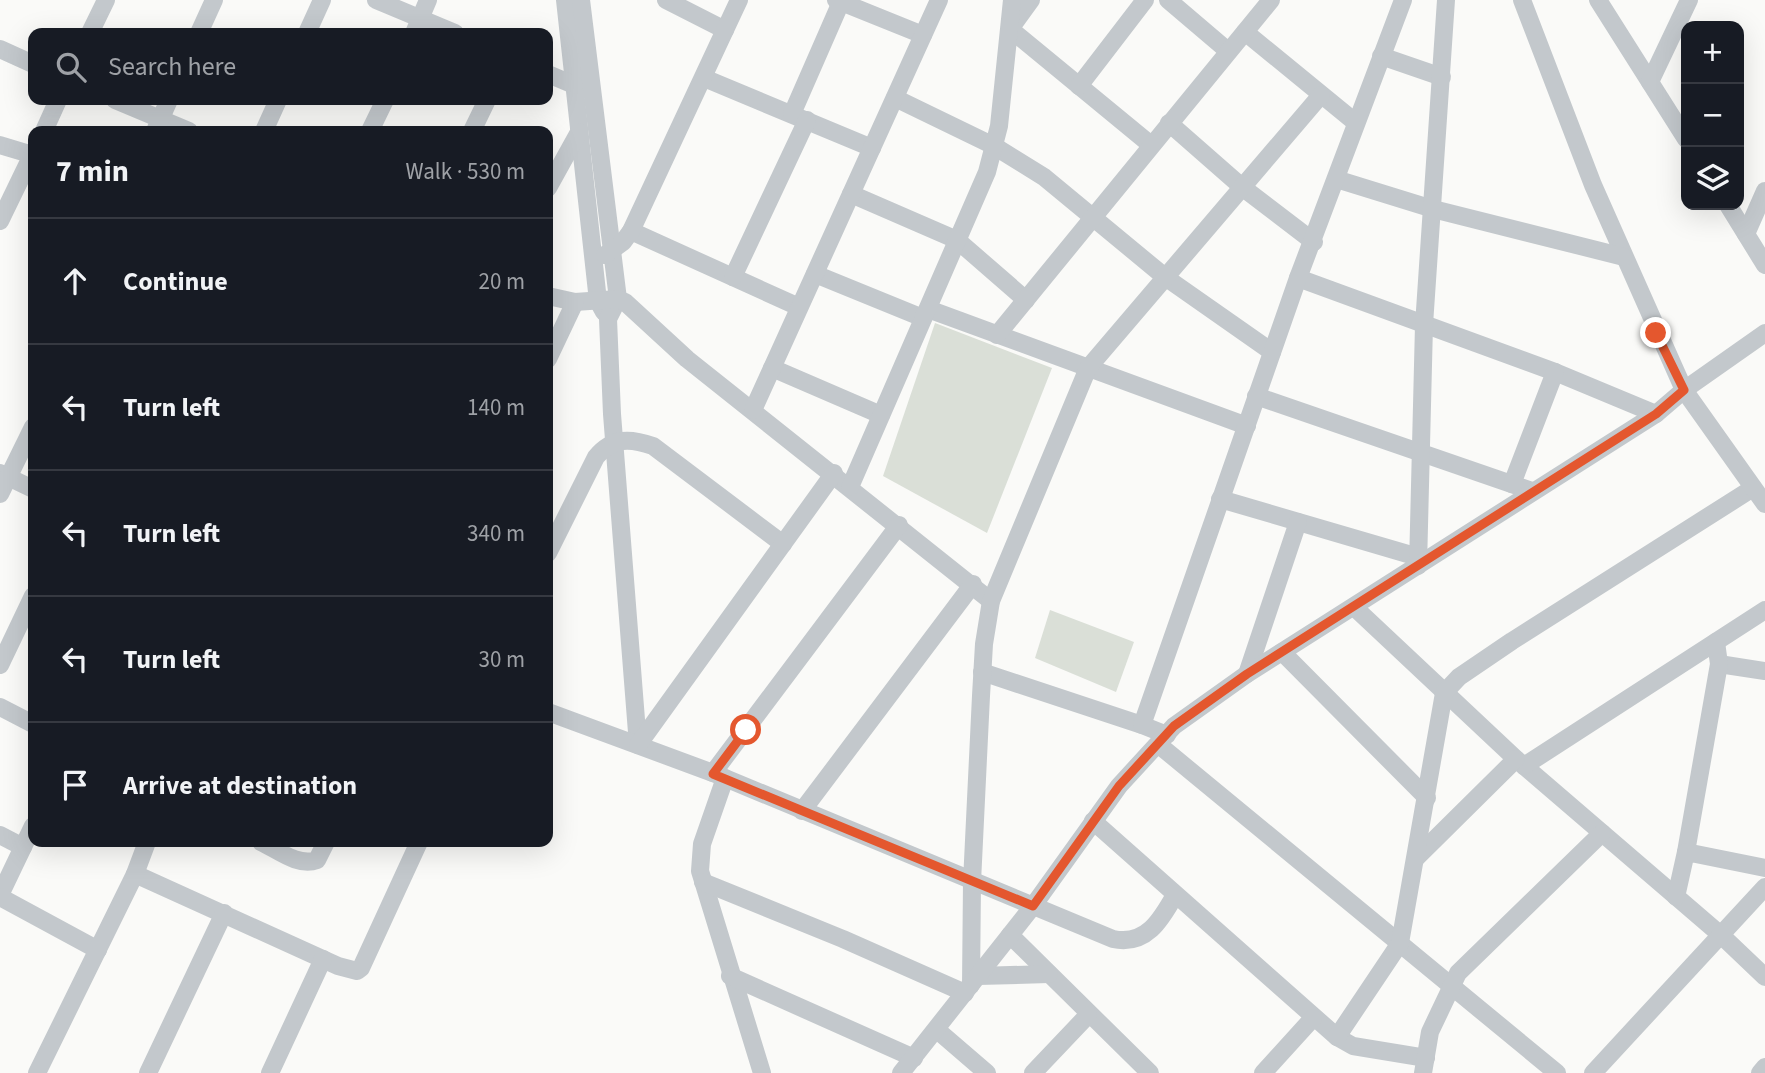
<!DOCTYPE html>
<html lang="en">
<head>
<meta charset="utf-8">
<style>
  :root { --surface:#171b24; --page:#242831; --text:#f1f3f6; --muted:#9ea1a6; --line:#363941 }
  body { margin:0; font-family:"Source Sans 3",sans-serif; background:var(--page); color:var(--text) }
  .controls { position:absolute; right:21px; top:21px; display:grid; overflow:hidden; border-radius:14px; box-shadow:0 7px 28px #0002 }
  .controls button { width:63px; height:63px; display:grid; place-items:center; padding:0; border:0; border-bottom:2px solid var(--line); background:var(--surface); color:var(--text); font:35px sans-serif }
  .stop { position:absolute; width:21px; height:21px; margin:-16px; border:5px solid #e4572e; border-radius:50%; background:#fff }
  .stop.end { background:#e4572e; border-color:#fff; box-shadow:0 2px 7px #0008 }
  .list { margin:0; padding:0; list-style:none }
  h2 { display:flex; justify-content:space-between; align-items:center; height:91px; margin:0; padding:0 28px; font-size:30px }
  h2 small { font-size:23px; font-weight:400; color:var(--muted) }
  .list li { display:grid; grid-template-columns:46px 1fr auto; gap:21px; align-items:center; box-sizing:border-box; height:126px; padding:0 28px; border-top:2px solid var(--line) }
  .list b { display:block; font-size:26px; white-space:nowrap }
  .list em { font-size:23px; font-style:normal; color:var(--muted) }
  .icon { flex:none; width:38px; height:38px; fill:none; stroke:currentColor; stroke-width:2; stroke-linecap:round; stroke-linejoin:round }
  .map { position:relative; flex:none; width:1765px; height:1073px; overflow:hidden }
  .search { position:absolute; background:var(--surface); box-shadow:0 7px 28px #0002; left:28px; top:28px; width:525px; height:77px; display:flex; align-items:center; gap:18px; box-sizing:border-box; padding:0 24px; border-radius:14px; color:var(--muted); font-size:26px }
  .panel { position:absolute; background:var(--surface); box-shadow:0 7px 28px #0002; left:28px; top:126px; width:525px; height:721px; border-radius:14px }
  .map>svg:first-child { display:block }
</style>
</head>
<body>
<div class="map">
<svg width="1765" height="1073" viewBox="0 0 1765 1073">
  <rect width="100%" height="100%" fill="#fafaf8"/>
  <g fill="#dadfd7">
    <polygon points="935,323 1052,368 987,533 883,476"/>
    <polygon points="1050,610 1134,642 1116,692 1035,658"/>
  </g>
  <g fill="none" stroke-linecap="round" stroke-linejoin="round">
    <g stroke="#c3c8cc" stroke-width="18">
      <polyline points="376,0 455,33"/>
      <polyline points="565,0 598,301 604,312"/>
      <polyline points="581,0 618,299 608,319 612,414 638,745"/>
      <polyline points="666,0 725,30"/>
      <polyline points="836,0 923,35"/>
      <polyline points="1031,0 1010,29 1151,145"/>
      <polyline points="1168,0 1228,51"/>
      <polyline points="1522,0 1593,185 1684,390 1765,333"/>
      <polyline points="1598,0 1686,139"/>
      <polyline points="1245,32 1355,122"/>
      <polyline points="90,33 106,0"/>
      <polyline points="199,33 214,0"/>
      <polyline points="307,33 322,0"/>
      <polyline points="414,33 428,0"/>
      <polyline points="0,49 33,64"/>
      <polyline points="1381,56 1442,77"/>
      <polyline points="548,74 574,85"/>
      <polyline points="704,78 872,148"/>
      <polyline points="1650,82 1689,0"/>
      <polyline points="1079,86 1145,0"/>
      <polyline points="895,98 994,146 1044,177 1165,277 1272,352"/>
      <polyline points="115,100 189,131"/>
      <polyline points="792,114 841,2"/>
      <polyline points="1169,123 1242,187 1314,242"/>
      <polyline points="44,131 58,100"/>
      <polyline points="155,131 169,100"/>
      <polyline points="264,131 278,100"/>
      <polyline points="370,131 385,100"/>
      <polyline points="472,131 487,100"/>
      <polyline points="0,145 33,155"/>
      <polyline points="1336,179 1433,209 1624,257"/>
      <polyline points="548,188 579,132"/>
      <polyline points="851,194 957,240 1026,300"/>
      <polyline points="1728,205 1765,265"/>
      <polyline points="0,221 33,153"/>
      <polyline points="631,231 799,307"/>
      <polyline points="1746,234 1765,191"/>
      <polyline points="605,255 623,242 631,231 739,0"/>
      <polyline points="815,274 923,318"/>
      <polyline points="733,277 807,120"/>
      <polyline points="1298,278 1555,372 1656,414"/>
      <polyline points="548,296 575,302 618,299 625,302 687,359 991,601"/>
      <polyline points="928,309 1247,426"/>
      <polyline points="997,335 1271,0"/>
      <polyline points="548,359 575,302"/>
      <polyline points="772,368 881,415"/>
      <polyline points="1256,396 1532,491"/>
      <polyline points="753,410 939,0"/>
      <polyline points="0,473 33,489"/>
      <polyline points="1512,484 1555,372"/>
      <polyline points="850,487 987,172 999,126 1012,0"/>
      <polyline points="0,494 33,427"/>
      <polyline points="1220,499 1418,557"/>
      <path d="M548 553 596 457C613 437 630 438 653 446L783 544"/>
      <polyline points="1418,566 1424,325 1446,0"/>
      <polyline points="1354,607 1516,759 1722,936 1765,977"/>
      <polyline points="1282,652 1427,798"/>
      <polyline points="1719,664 1765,671"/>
      <polyline points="0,665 33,596"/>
      <polyline points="982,672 1142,725"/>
      <polyline points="1247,674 1298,522"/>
      <polyline points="0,707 33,724"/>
      <path d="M548 712 713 773 1113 939C1146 946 1161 920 1175 895"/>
      <polyline points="1167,735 1142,725 1298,278 1403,0"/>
      <polyline points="638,745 834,473"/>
      <polyline points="1159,745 1557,1073"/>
      <polyline points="1524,766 1765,610"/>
      <polyline points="713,773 899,525"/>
      <polyline points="725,778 702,844 700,871 762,1073"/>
      <polyline points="802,811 973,584"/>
      <polyline points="1093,821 1337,1037 1353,1046 1426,1058"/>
      <polyline points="0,835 23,847"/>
      <path d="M261 842C278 850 298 867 317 860L326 842"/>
      <polyline points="1686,852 1719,664 1716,642"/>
      <polyline points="1416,858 1516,759"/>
      <polyline points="135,874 338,966 357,971 361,968 419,842"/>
      <polyline points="703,882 843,939 965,993"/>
      <polyline points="0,895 33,826"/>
      <polyline points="0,897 98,950"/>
      <polyline points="1676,897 1686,852 1765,868"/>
      <polyline points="1010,935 1150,1073"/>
      <polyline points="730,976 914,1058"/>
      <polyline points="978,976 1049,974"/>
      <polyline points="971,985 972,882 981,696 984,644 991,601 1088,368 1321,95"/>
      <polyline points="937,1030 987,1073"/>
      <polyline points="1337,1037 1400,943 1444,693 1459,677 1512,641 1753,488"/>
      <polyline points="37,1073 135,874 147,842"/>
      <polyline points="148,1073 224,913"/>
      <polyline points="270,1073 323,959"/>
      <polyline points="901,1073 1033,906 1119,786 1174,726 1247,674 1656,414 1684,390 1765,504"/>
      <polyline points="1033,1073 1088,1015"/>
      <polyline points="1263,1073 1313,1018"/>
      <polyline points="1423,1073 1430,1032 1458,973 1602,833"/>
      <polyline points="1593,1073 1765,887"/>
      <polyline points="1760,1073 1765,1067"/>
    </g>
  </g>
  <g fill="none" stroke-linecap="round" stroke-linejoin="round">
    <polyline stroke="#e4572e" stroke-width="9" points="746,730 713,774 1033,906 1119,786 1174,726 1247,674 1656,414 1684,390 1656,333"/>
  </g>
</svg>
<div class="controls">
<button>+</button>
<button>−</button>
<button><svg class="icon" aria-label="layers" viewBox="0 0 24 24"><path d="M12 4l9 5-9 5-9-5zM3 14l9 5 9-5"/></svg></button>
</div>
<div class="stop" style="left:746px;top:730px"></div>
<div class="stop end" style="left:1656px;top:333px"></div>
<div class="search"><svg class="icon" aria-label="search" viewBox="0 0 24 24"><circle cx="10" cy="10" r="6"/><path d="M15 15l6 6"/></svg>Search here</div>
<section class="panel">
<h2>7 min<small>Walk · 530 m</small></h2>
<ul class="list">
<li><svg class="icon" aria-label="ahead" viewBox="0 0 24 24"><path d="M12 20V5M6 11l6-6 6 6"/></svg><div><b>Continue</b></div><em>20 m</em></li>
<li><svg class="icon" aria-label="left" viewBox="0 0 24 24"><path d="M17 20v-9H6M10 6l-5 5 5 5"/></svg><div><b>Turn left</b></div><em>140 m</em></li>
<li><svg class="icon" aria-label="left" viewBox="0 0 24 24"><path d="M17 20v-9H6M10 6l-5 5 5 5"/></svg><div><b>Turn left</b></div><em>340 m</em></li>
<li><svg class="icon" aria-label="left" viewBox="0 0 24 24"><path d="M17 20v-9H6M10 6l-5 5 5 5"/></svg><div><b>Turn left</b></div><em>30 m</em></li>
<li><svg class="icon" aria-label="arrive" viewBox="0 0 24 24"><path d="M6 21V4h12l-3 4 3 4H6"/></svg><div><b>Arrive at destination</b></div></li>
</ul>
</section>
</div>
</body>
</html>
